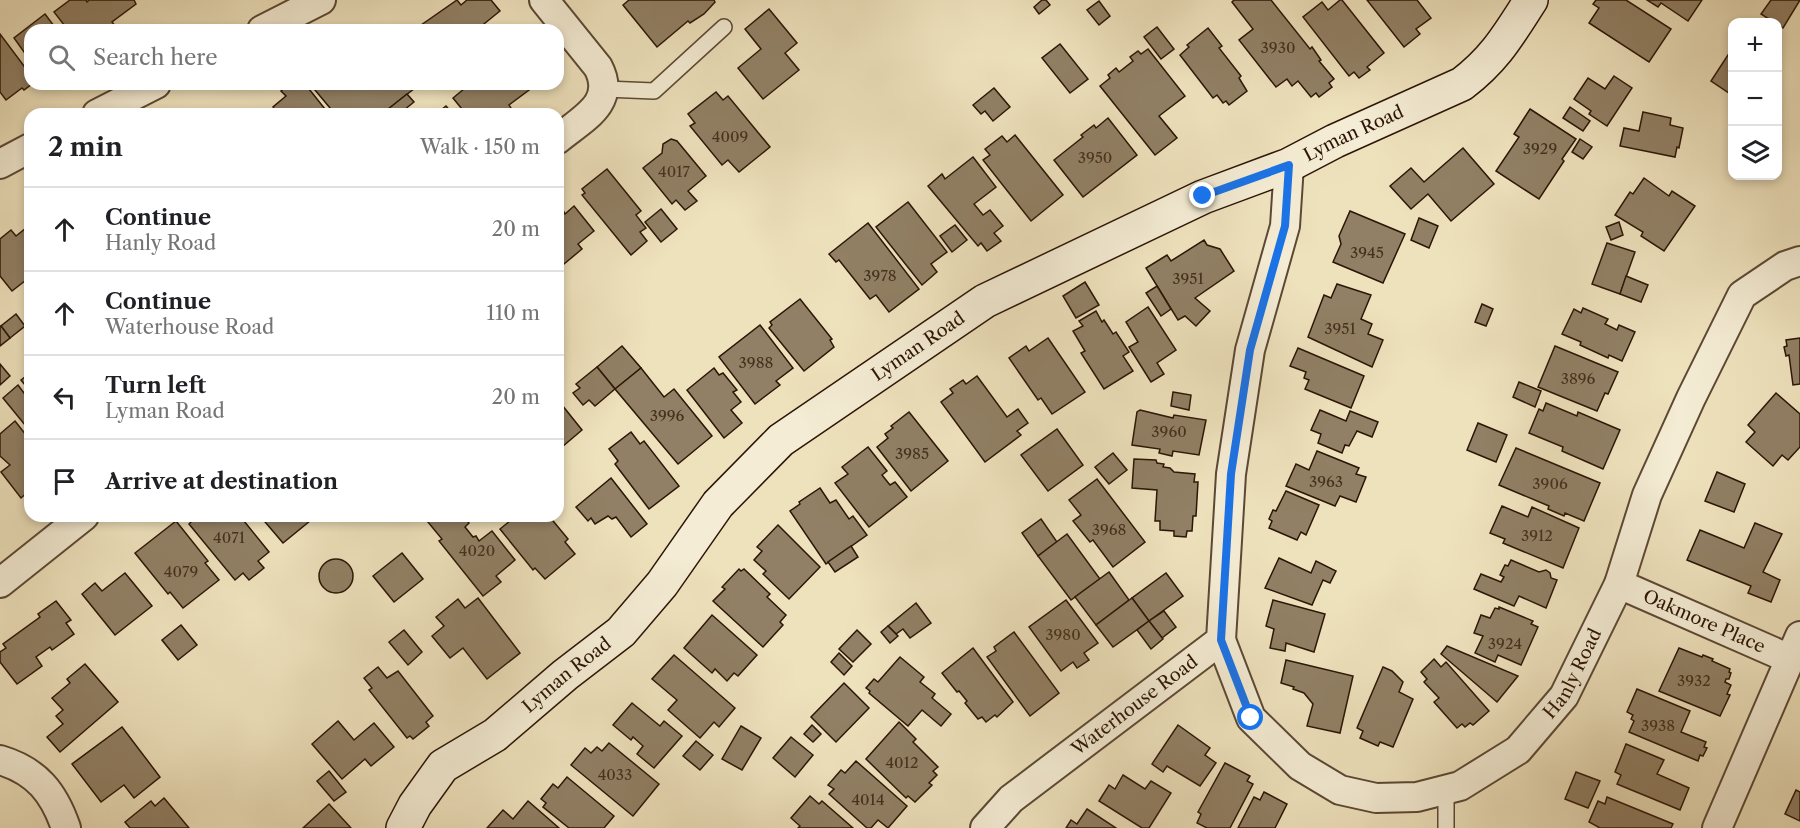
<!DOCTYPE html>
<html lang="en">
<head>
<meta charset="utf-8">
<style>
  :root { --surface:#fff; --page:#f2f2f2; --text:#202124; --muted:#757577; --line:#e0e0e0 }
  body { margin:0; font-family:"Libre Caslon Text",serif; background:var(--page); color:var(--text) }
  .controls { position:absolute; right:18px; top:18px; display:grid; overflow:hidden; border-radius:12px; box-shadow:0 3px 9px #0003 }
  .controls button { width:54px; height:54px; display:grid; place-items:center; padding:0; border:0; border-bottom:2px solid var(--line); background:var(--surface); color:var(--text); font:30px sans-serif }
  .stop { position:absolute; width:18px; height:18px; margin:-14px; border:4px solid #1a73e8; border-radius:50%; background:#fff }
  .stop.end { background:#1a73e8; border-color:#fff; box-shadow:0 2px 6px #0008 }
  .list { margin:0; padding:0; list-style:none }
  h2 { display:flex; justify-content:space-between; align-items:center; height:78px; margin:0; padding:0 24px; font-size:26px }
  h2 small { font-size:20px; font-weight:400; color:var(--muted) }
  .list li { display:grid; grid-template-columns:39px 1fr auto; gap:18px; align-items:center; box-sizing:border-box; height:84px; padding:0 24px; border-top:2px solid var(--line) }
  .list b { display:block; font-size:22px; white-space:nowrap }
  .list p { margin:0; font-size:20px; white-space:nowrap; color:var(--muted) }
  .list em { font-size:20px; font-style:normal; color:var(--muted) }
  .icon { flex:none; width:33px; height:33px; fill:none; stroke:currentColor; stroke-width:2; stroke-linecap:round; stroke-linejoin:round }
  .map { position:relative; flex:none; width:1800px; height:828px; overflow:hidden }
  .search { position:absolute; background:var(--surface); box-shadow:0 3px 9px #0003; left:24px; top:24px; width:540px; height:66px; display:flex; align-items:center; gap:15px; box-sizing:border-box; padding:0 21px; border-radius:18px; color:var(--muted); font-size:22px }
  .panel { position:absolute; background:var(--surface); box-shadow:0 3px 9px #0003; left:24px; top:108px; width:540px; height:414px; border-radius:18px }
  .map>svg:first-child { display:block }
</style>
</head>
<body>
<div class="map">
<svg width="1800" height="828" viewBox="0 0 1800 828">
  <rect width="100%" height="100%" fill="#eee2bd"/>
  <filter id="stains"><feTurbulence type="fractalNoise" baseFrequency=".00333" numOctaves="4"/><feColorMatrix values="0 0 0 0 .2 0 0 0 0 .09 0 0 0 0 .02 0 0 0 .5 -.17"/></filter>
  <radialGradient id="worn" r=".72"><stop offset=".6" stop-color="#630" stop-opacity="0"/><stop offset="1" stop-color="#630" stop-opacity=".3"/></radialGradient>
  <g fill="#918065" stroke="#2c1506" stroke-width="1.5">
    <polygon points="70,0 86,0 87,2 89,0 134,0 136,4 112,22 117,28 114,30 85,30 83,26 78,30 68,30 54,12"/>
    <polygon points="457,0 461,5 467,0 491,0 500,11 479,28 481,30 414,30"/>
    <polygon points="629,0 714,0 715,2 704,14 690,23 688,21 657,47 623,5"/>
    <polygon points="1042,0 1046,0 1050,5 1039,14 1034,7"/>
    <polygon points="1234,0 1271,0 1310,49 1312,47 1321,60 1319,61 1334,79 1329,83 1332,87 1319,97 1316,93 1311,97 1298,81 1292,86 1287,79 1276,87 1239,40 1253,29 1232,2"/>
    <polygon points="1340,0 1342,0 1384,53 1367,67 1370,70 1359,78 1354,72 1349,76 1303,17 1322,2 1328,10"/>
    <polygon points="1367,0 1417,0 1431,18 1416,29 1420,34 1404,47"/>
    <polygon points="1596,0 1626,0 1671,29 1649,62 1589,23 1599,8 1593,4"/>
    <polygon points="1647,0 1702,0 1688,21 1661,3 1658,7"/>
    <polygon points="1771,0 1800,0 1783,28 1761,14"/>
    <polygon points="1099,1 1110,16 1099,25 1087,10"/>
    <polygon points="769,9 797,43 785,53 799,70 763,99 738,68 761,49 745,29"/>
    <polygon points="45,14 57,30 30,30 29,59 14,38"/>
    <polygon points="1157,27 1174,49 1161,59 1144,37"/>
    <polygon points="1208,28 1222,46 1219,48 1241,76 1239,78 1247,91 1229,105 1226,101 1223,103 1217,95 1213,98 1180,55 1189,47 1187,45"/>
    <polygon points="0,34 30,74 30,84 32,84 24,90 22,88 6,100 0,92"/>
    <polygon points="1060,44 1088,79 1070,93 1042,58"/>
    <polygon points="1148,49 1185,96 1159,116 1177,138 1155,155 1100,86 1110,78 1108,75 1116,68 1119,72 1133,61 1130,57 1138,51 1141,54"/>
    <polygon points="1728,55 1732,59 1732,95 1711,81"/>
    <polygon points="1614,76 1632,88 1607,126 1589,114 1591,111 1574,99 1588,78 1605,89"/>
    <polygon points="289,84 305,84 329,114 278,114 273,107 286,96 281,91"/>
    <polygon points="310,84 420,84 382,114 335,114"/>
    <polygon points="470,84 525,84 529,90 509,105 511,108 504,114 466,114 453,98"/>
    <polygon points="994,88 1010,107 993,121 985,111 981,114 973,105"/>
    <polygon points="716,92 723,100 728,96 770,147 739,172 728,160 722,165 690,126 695,123 688,114"/>
    <polygon points="407,94 414,102 399,114 382,114"/>
    <polygon points="446,106 453,114 436,114"/>
    <polygon points="1570,107 1590,121 1583,131 1563,118"/>
    <polygon points="1530,109 1576,139 1562,159 1564,161 1539,199 1496,171 1519,137 1514,134"/>
    <polygon points="1643,112 1671,118 1670,125 1683,128 1679,148 1677,147 1675,157 1620,146 1624,128 1639,131"/>
    <polygon points="1108,118 1137,155 1083,197 1054,160 1083,137 1081,135 1094,125 1096,128"/>
    <polygon points="1015,135 1063,195 1031,221 983,160 990,155 985,149 1002,136 1007,142"/>
    <polygon points="671,139 677,141 706,176 688,191 697,201 685,210 676,200 672,204 643,168 662,153 663,144"/>
    <polygon points="1580,139 1592,147 1583,159 1572,152"/>
    <polygon points="1463,148 1494,184 1451,221 1428,194 1411,209 1390,186 1411,168 1424,182"/>
    <polygon points="973,157 996,187 974,204 983,215 990,210 1003,226 994,233 1001,241 987,251 981,243 978,246 928,186 942,174 945,179"/>
    <polygon points="607,169 641,211 636,215 646,228 640,232 647,241 631,255 582,195 585,193 582,189"/>
    <polygon points="1644,178 1669,196 1672,191 1695,206 1664,251 1641,236 1643,232 1615,215 1630,192 1633,194"/>
    <polygon points="908,202 947,252 931,264 937,272 922,285 876,227"/>
    <polygon points="574,206 594,231 578,244 582,249 564,264 558,257 558,214 563,210 565,214"/>
    <polygon points="661,209 677,229 661,242 645,222"/>
    <polygon points="1350,211 1405,234 1383,283 1333,262 1341,244 1339,236"/>
    <polygon points="1419,218 1438,226 1429,248 1411,240"/>
    <polygon points="1619,222 1623,235 1611,240 1606,227"/>
    <polygon points="868,223 919,289 889,312 876,295 870,299 839,260 836,262 829,254"/>
    <polygon points="955,225 967,240 952,252 940,236"/>
    <polygon points="26,228 30,233 30,277 12,291 0,276 0,239 11,230 16,236"/>
    <polygon points="1204,240 1207,245 1220,249 1234,271 1195,298 1210,311 1196,326 1185,316 1178,320 1146,268 1167,255 1171,261"/>
    <polygon points="1607,243 1635,252 1620,294 1592,284"/>
    <polygon points="1626,276 1648,285 1641,302 1620,294"/>
    <polygon points="1085,282 1099,305 1076,318 1063,296"/>
    <polygon points="1337,284 1371,295 1361,319 1372,324 1368,334 1383,340 1372,367 1308,337 1324,295 1331,298"/>
    <polygon points="1157,286 1171,309 1161,316 1146,293"/>
    <polygon points="800,299 832,339 830,340 834,347 804,371 769,328 772,325 770,322"/>
    <polygon points="1482,304 1493,309 1486,326 1475,322"/>
    <polygon points="1148,307 1176,350 1157,363 1164,374 1151,382 1129,347 1138,342 1126,322"/>
    <polygon points="1583,308 1608,319 1605,324 1617,330 1619,325 1635,332 1622,361 1609,355 1608,358 1580,345 1581,342 1562,334 1574,309 1581,313"/>
    <polygon points="1096,311 1102,322 1104,320 1113,334 1116,332 1129,352 1123,356 1133,371 1104,389 1081,353 1085,351 1073,331 1083,326 1079,321"/>
    <polygon points="16,314 25,326 10,338 1,326"/>
    <polygon points="760,325 793,368 776,381 780,385 755,404 719,357"/>
    <polygon points="1,326 10,338 0,346 0,327"/>
    <polygon points="1048,338 1085,392 1052,414 1041,398 1038,400 1009,358 1026,346 1029,351"/>
    <polygon points="1800,338 1800,384 1793,385 1789,355 1786,356 1784,347 1787,346 1786,340"/>
    <polygon points="622,346 641,368 615,389 597,367"/>
    <polygon points="1555,346 1618,372 1608,394 1605,393 1597,411 1538,387"/>
    <polygon points="1298,348 1364,376 1351,408 1305,389 1309,380 1304,378 1306,372 1290,366"/>
    <polygon points="0,364 10,376 0,385"/>
    <polygon points="597,367 615,389 595,406 589,400 583,405 573,393 580,388 576,384"/>
    <polygon points="641,368 664,397 674,389 712,436 678,464 615,389"/>
    <polygon points="714,368 719,375 723,373 737,390 733,392 741,402 731,410 742,423 724,438 687,390"/>
    <polygon points="30,373 30,391 21,380"/>
    <polygon points="977,376 1007,417 1018,409 1028,423 1017,431 1021,435 985,462 941,402 953,393 950,389 963,380 966,384"/>
    <polygon points="1519,382 1541,391 1535,407 1513,397"/>
    <polygon points="18,385 30,401 30,421 25,425 3,398"/>
    <polygon points="1173,392 1191,395 1189,410 1171,406"/>
    <polygon points="1776,393 1800,414 1800,447 1788,460 1782,455 1773,466 1746,442 1755,432 1748,425"/>
    <polygon points="558,400 582,430 562,447 558,442"/>
    <polygon points="1546,403 1577,416 1578,412 1620,430 1603,469 1562,451 1563,447 1529,433 1539,409 1543,411"/>
    <polygon points="1140,410 1173,418 1174,415 1206,420 1199,455 1173,451 1172,456 1159,453 1160,449 1132,445 1137,412"/>
    <polygon points="1320,410 1346,421 1350,411 1378,422 1372,437 1357,431 1349,446 1345,445 1342,453 1318,443 1321,434 1311,430"/>
    <polygon points="909,412 948,461 911,491 877,447 888,438 885,434 893,428 891,426"/>
    <polygon points="15,421 30,440 30,490 21,498 1,472 10,465 0,456 0,434"/>
    <polygon points="1478,423 1507,435 1496,462 1467,450"/>
    <polygon points="1057,429 1083,465 1048,491 1021,455"/>
    <polygon points="631,432 640,444 644,441 679,486 649,509 615,464 618,461 609,449"/>
    <polygon points="868,447 887,471 882,475 890,485 895,482 907,497 869,527 835,483 848,474 842,467"/>
    <polygon points="1516,448 1600,483 1584,521 1565,513 1564,516 1548,509 1549,506 1499,485"/>
    <polygon points="1317,451 1359,468 1356,474 1366,477 1356,502 1340,496 1335,506 1286,486 1296,464 1309,470"/>
    <polygon points="1113,453 1127,470 1109,484 1095,467"/>
    <polygon points="1134,459 1156,460 1157,463 1164,464 1163,467 1170,468 1174,472 1195,474 1194,482 1198,482 1196,516 1193,516 1192,531 1187,531 1186,537 1174,536 1174,531 1160,530 1160,521 1155,521 1157,490 1132,488"/>
    <polygon points="1717,472 1745,484 1734,512 1705,501"/>
    <polygon points="611,478 647,524 631,537 616,517 612,519 608,516 595,524 591,518 588,521 576,507"/>
    <polygon points="1097,479 1145,542 1113,567 1093,540 1090,542 1073,521 1081,515 1069,500"/>
    <polygon points="820,488 830,503 836,500 849,519 853,516 867,535 826,564 790,511 800,504 799,502"/>
    <polygon points="1286,491 1319,505 1306,535 1301,532 1297,540 1269,528 1272,521 1269,519 1273,510 1276,511"/>
    <polygon points="1502,506 1528,517 1532,507 1579,528 1563,568 1503,543 1505,539 1490,533"/>
    <polygon points="186,516 240,516 269,552 258,561 264,568 249,580 243,573 235,580 189,524 191,522"/>
    <polygon points="260,516 316,516 283,543"/>
    <polygon points="423,516 463,516 469,523 465,527 473,537 476,536 479,541 492,531 515,560 496,576 501,582 483,596 439,541 442,539"/>
    <polygon points="516,516 549,516 568,539 565,542 575,554 545,579 535,568 533,570 500,529"/>
    <polygon points="1041,519 1057,542 1038,556 1022,533"/>
    <polygon points="176,521 208,561 205,563 219,580 183,608 170,592 168,594 135,553"/>
    <polygon points="1755,523 1782,534 1763,572 1780,580 1771,602 1748,593 1751,586 1687,560 1700,530 1744,548"/>
    <polygon points="778,525 820,567 789,599 763,574 766,571 754,560 762,551 757,547"/>
    <polygon points="1067,534 1100,579 1071,600 1038,556"/>
    <polygon points="851,546 858,557 835,572 828,562"/>
    <polygon points="402,553 423,579 394,602 373,576"/>
    <polygon points="1279,558 1311,573 1316,561 1336,571 1330,583 1323,580 1312,605 1265,588"/>
    <circle cx="336" cy="576" r="17"/>
    <polygon points="1511,560 1539,572 1546,570 1550,573 1551,578 1557,580 1546,608 1519,596 1514,606 1474,589 1481,574 1501,582 1504,577 1500,575 1505,565 1508,566"/>
    <polygon points="739,569 741,571 744,569 770,594 767,597 786,615 780,622 783,625 763,647 713,601 725,589 722,587"/>
    <polygon points="1109,572 1129,600 1096,625 1075,597"/>
    <polygon points="125,573 152,606 115,635 82,594 95,583 102,591"/>
    <polygon points="1166,573 1183,596 1149,621 1132,598"/>
    <polygon points="478,598 520,653 487,679 463,648 450,658 432,636 444,626 436,617 458,599 465,608"/>
    <polygon points="1132,598 1149,621 1113,647 1096,625"/>
    <polygon points="1066,600 1098,643 1084,653 1089,660 1077,668 1073,662 1061,671 1029,627"/>
    <polygon points="1273,600 1325,614 1314,652 1286,643 1285,651 1270,648 1274,629 1266,626"/>
    <polygon points="56,601 71,620 66,623 74,634 52,650 50,647 36,657 42,666 17,684 0,662 0,652 6,648 3,644 40,617 38,614"/>
    <polygon points="916,603 931,623 910,638 903,629 896,634 888,626"/>
    <polygon points="1499,607 1533,621 1531,624 1538,627 1521,665 1498,655 1495,662 1475,653 1483,636 1474,633 1481,615 1490,618 1495,608 1499,609"/>
    <polygon points="1164,611 1176,627 1162,638 1149,621"/>
    <polygon points="712,615 757,655 738,676 734,673 727,681 715,669 712,673 684,648"/>
    <polygon points="1149,621 1163,639 1151,649 1137,630"/>
    <polygon points="181,625 197,645 178,660 162,640"/>
    <polygon points="888,626 898,636 890,643 881,632"/>
    <polygon points="404,630 422,652 408,665 389,642"/>
    <polygon points="857,630 871,644 853,662 839,649"/>
    <polygon points="1014,632 1059,693 1030,716 987,657 996,651 994,647"/>
    <polygon points="1447,646 1518,676 1497,702 1441,654"/>
    <polygon points="973,648 1013,702 997,717 995,715 986,722 982,717 978,719 965,703 967,701 959,691 957,692 942,673"/>
    <polygon points="1679,648 1702,657 1703,655 1713,659 1712,661 1730,669 1729,672 1731,673 1729,679 1726,679 1725,682 1731,685 1727,694 1730,695 1720,716 1659,691"/>
    <polygon points="839,653 852,666 844,675 831,662"/>
    <polygon points="674,655 735,708 719,727 714,722 700,738 668,710 677,700 652,679"/>
    <polygon points="900,657 924,677 920,682 935,694 932,698 951,714 941,726 922,710 908,726 869,693 870,691 866,688 874,679 878,682"/>
    <polygon points="1434,659 1441,667 1446,662 1489,711 1473,725 1470,723 1465,727 1462,724 1457,728 1434,702 1439,698 1424,682 1427,679 1421,672"/>
    <polygon points="1286,660 1353,676 1340,733 1307,726 1313,704 1304,693 1293,689 1294,687 1281,683"/>
    <polygon points="85,664 118,702 60,752 47,737 63,724 56,716 63,710 52,698 70,683 67,679"/>
    <polygon points="378,667 387,678 398,671 433,716 426,722 429,726 413,739 410,736 407,738 369,690 372,688 364,678"/>
    <polygon points="1383,667 1392,671 1403,682 1399,692 1413,699 1393,747 1380,742 1378,746 1360,738 1363,731 1357,728"/>
    <polygon points="844,683 869,708 836,742 811,717"/>
    <polygon points="1637,689 1690,711 1681,732 1706,742 1704,747 1707,748 1703,756 1700,755 1698,761 1629,732 1634,721 1631,719 1633,715 1627,712"/>
    <polygon points="632,703 660,726 664,721 682,736 654,768 637,754 643,746 633,737 631,740 613,725"/>
    <polygon points="338,721 354,740 374,723 394,747 371,766 365,759 342,779 312,744"/>
    <polygon points="899,722 916,739 913,742 938,767 933,771 937,775 929,783 932,785 915,802 908,796 906,798 866,759"/>
    <polygon points="812,725 821,734 813,742 804,734"/>
    <polygon points="1178,725 1210,748 1205,755 1216,763 1200,786 1167,766 1163,772 1152,764"/>
    <polygon points="741,726 761,738 742,770 722,759"/>
    <polygon points="122,727 160,777 134,798 124,785 101,802 72,764"/>
    <polygon points="791,737 813,755 795,777 773,758"/>
    <polygon points="696,741 713,755 700,770 683,756"/>
    <polygon points="609,743 659,784 633,816 571,765 585,748 591,753 597,747 602,751"/>
    <polygon points="1626,744 1664,760 1657,774 1689,788 1680,810 1617,784 1621,775 1615,772"/>
    <polygon points="856,761 907,806 888,828 878,820 871,828 867,828 829,794 834,789 828,785 841,770 845,773"/>
    <polygon points="1225,763 1250,776 1247,781 1253,784 1230,828 1207,828 1197,823 1201,814 1198,812"/>
    <polygon points="329,771 346,792 334,801 317,781"/>
    <polygon points="1576,772 1600,781 1588,808 1565,799"/>
    <polygon points="1123,775 1145,789 1151,781 1171,793 1149,828 1142,828 1099,801 1109,785 1115,789"/>
    <polygon points="567,777 614,816 604,828 569,828 543,807 546,803 541,799 553,784 558,788"/>
    <polygon points="1796,790 1800,792 1800,821 1785,814"/>
    <polygon points="1264,792 1287,804 1275,828 1238,828 1254,797 1260,800"/>
    <polygon points="810,796 819,804 822,801 853,828 798,828 800,826 791,818"/>
    <polygon points="1607,797 1673,824 1671,828 1600,828 1589,822 1598,801 1605,804"/>
    <polygon points="164,798 189,828 130,828 125,822 151,801 155,806"/>
    <polygon points="528,801 559,828 487,828 503,810 513,819"/>
    <polygon points="329,804 351,828 303,828"/>
    <polygon points="1087,809 1116,828 1066,828 1071,820 1077,824"/>
  </g>
  <g fill="none" stroke-linecap="round" stroke-linejoin="round">
    <g stroke="#5c4834" stroke-width="18">
      <g id="lane">
        <polyline points="605,89 654,91 724,27"/>
        <polyline points="1446,790 1446,828"/>
      </g>
    </g>
    <g stroke="#5c4834" stroke-width="32">
      <g id="street">
        <path d="M544 0 598 67C617 103 582 119 558 139"/>
        <polyline points="262,30 321,0"/>
        <polyline points="97,114 156,84"/>
        <polyline points="0,164 30,148"/>
        <polyline points="0,583 84,516"/>
        <path id="s1" d="M1619 584 1790 659"/>
        <path id="s2" d="M1221 640 1251 718 1300 766 1340 790 1376 798 1417 797 1460 786 1518 750 1564 696 1619 584 1647 495 1691 398 1742 295 1785 266 1800 261"/>
        <path d="M0 760C37 771 54 793 66 828"/>
        <path id="s3" d="M985 828 1011 799 1221 640 1231 474 1250 350 1285 226 1289 165"/>
        <polyline points="1717,828 1800,636"/>
      </g>
    </g>
    <g stroke="#2c1506" stroke-width="36">
      <g id="secondary">
        <path id="s4" d="M403 828 415 805 443 766 495 735 565 675 621 632 662 584 718 504 781 440 985 301 1203 197 1289 165 1335 141 1462 84C1496 58 1509 34 1531 0"/>
      </g>
    </g>
    <use href="#lane" stroke="#f4ecd4" stroke-width="15"/>
    <use href="#street" stroke="#f4ecd4" stroke-width="28"/>
    <use href="#secondary" stroke="#f4ecd4" stroke-width="33"/>
  </g>
  <g fill="none" stroke-linecap="round" stroke-linejoin="round">
    <polyline stroke="#1a73e8" stroke-width="8" points="1203,196 1289,165 1285,226 1250,350 1231,474 1221,640 1251,718"/>
  </g>
  <g text-anchor="middle" stroke-width="4.5" stroke-linejoin="round" paint-order="stroke">
    <g font-size="15" fill="#45301e">
      <text x="1278" y="53">3930</text>
      <text x="730" y="142">4009</text>
      <text x="1540" y="154">3929</text>
      <text x="1095" y="163">3950</text>
      <text x="674" y="177">4017</text>
      <text x="1367" y="258">3945</text>
      <text x="880" y="281">3978</text>
      <text x="1188" y="284">3951</text>
      <text x="1340" y="334">3951</text>
      <text x="756" y="368">3988</text>
      <text x="1578" y="384">3896</text>
      <text x="667" y="421">3996</text>
      <text x="1169" y="437">3960</text>
      <text x="912" y="459">3985</text>
      <text x="1326" y="487">3963</text>
      <text x="1550" y="489">3906</text>
      <text x="1109" y="535">3968</text>
      <text x="1537" y="541">3912</text>
      <text x="229" y="543">4071</text>
      <text x="477" y="556">4020</text>
      <text x="181" y="577">4079</text>
      <text x="1063" y="640">3980</text>
      <text x="1505" y="649">3924</text>
      <text x="1694" y="686">3932</text>
      <text x="1658" y="731">3938</text>
      <text x="902" y="768">4012</text>
      <text x="615" y="780">4033</text>
      <text x="868" y="805">4014</text>
    </g>
    <g font-size="18" fill="#2c1506" stroke="#f4ecd4">
      <text dy="6" stroke="none"><textPath href="#s4" startOffset="1200">Lyman Road</textPath></text>
      <text dy="6" stroke="none"><textPath href="#s4" startOffset="714">Lyman Road</textPath></text>
      <text dy="6" stroke="none"><textPath href="#s1" startOffset="93">Oakmore Place</textPath></text>
      <text dy="6" stroke="none"><textPath href="#s2" startOffset="484">Hanly Road</textPath></text>
      <text dy="6" stroke="none"><textPath href="#s4" startOffset="228">Lyman Road</textPath></text>
      <text dy="6" stroke="none"><textPath href="#s3" startOffset="194">Waterhouse Road</textPath></text>
    </g>
  </g>
  <rect width="100%" height="100%" filter="url(#stains)"/>
  <rect width="100%" height="100%" fill="url(#worn)"/>
</svg>
<div class="controls">
<button>+</button>
<button>−</button>
<button><svg class="icon" aria-label="layers" viewBox="0 0 24 24"><path d="M12 4l9 5-9 5-9-5zM3 14l9 5 9-5"/></svg></button>
</div>
<div class="stop" style="left:1251px;top:718px"></div>
<div class="stop end" style="left:1203px;top:196px"></div>
<div class="search"><svg class="icon" aria-label="search" viewBox="0 0 24 24"><circle cx="10" cy="10" r="6"/><path d="M15 15l6 6"/></svg>Search here</div>
<section class="panel">
<h2>2 min<small>Walk · 150 m</small></h2>
<ul class="list">
<li><svg class="icon" aria-label="ahead" viewBox="0 0 24 24"><path d="M12 20V5M6 11l6-6 6 6"/></svg><div><b>Continue</b><p>Hanly Road</p></div><em>20 m</em></li>
<li><svg class="icon" aria-label="ahead" viewBox="0 0 24 24"><path d="M12 20V5M6 11l6-6 6 6"/></svg><div><b>Continue</b><p>Waterhouse Road</p></div><em>110 m</em></li>
<li><svg class="icon" aria-label="left" viewBox="0 0 24 24"><path d="M17 20v-9H6M10 6l-5 5 5 5"/></svg><div><b>Turn left</b><p>Lyman Road</p></div><em>20 m</em></li>
<li><svg class="icon" aria-label="arrive" viewBox="0 0 24 24"><path d="M6 21V4h12l-3 4 3 4H6"/></svg><div><b>Arrive at destination</b></div></li>
</ul>
</section>
</div>
</body>
</html>
